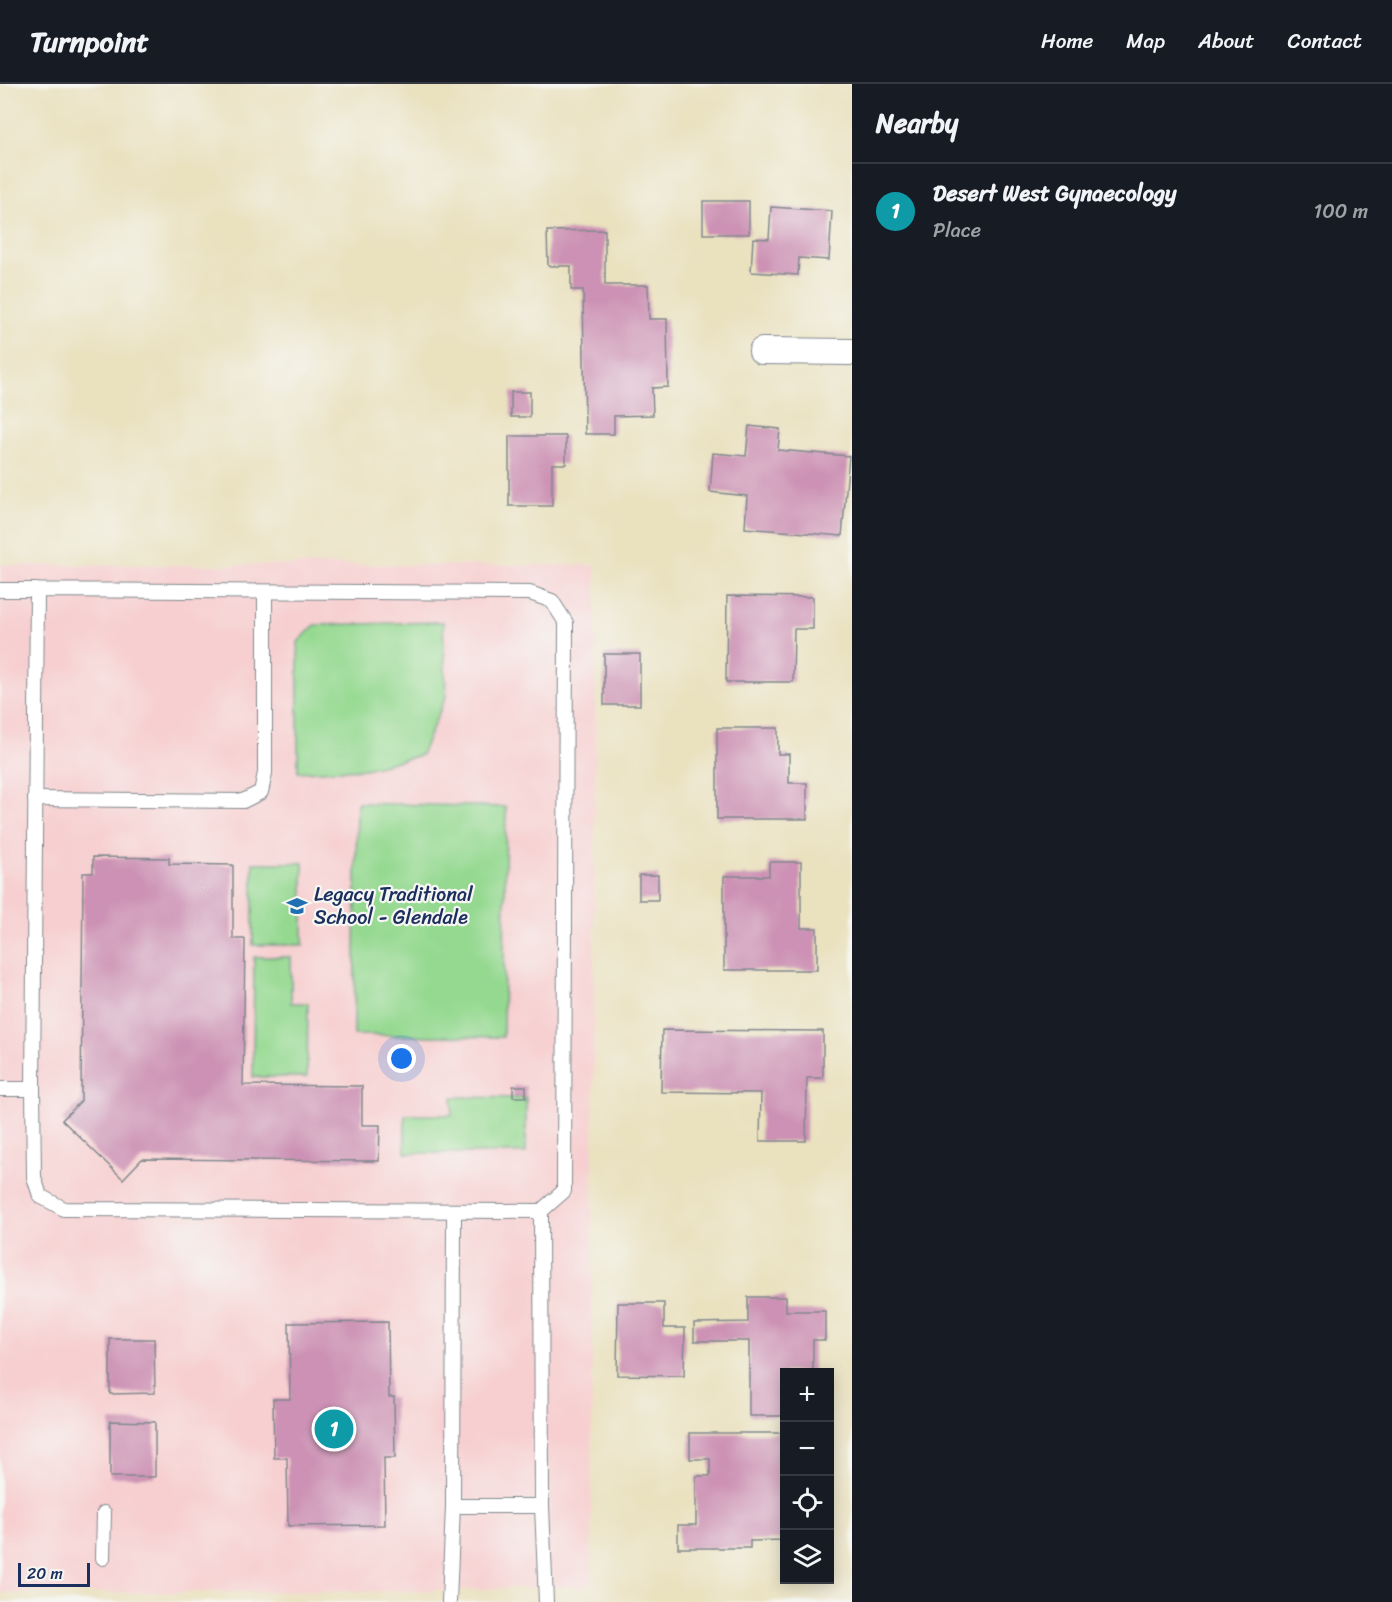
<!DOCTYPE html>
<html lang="en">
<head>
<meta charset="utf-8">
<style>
  :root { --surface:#171b24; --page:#20242c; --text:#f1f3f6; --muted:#9ea1a6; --line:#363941; --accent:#2563eb }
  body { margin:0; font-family:Sriracha,sans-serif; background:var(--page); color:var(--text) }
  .controls { position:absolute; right:18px; bottom:18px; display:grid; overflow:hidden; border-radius:0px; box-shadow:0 3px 15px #0003 }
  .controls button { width:54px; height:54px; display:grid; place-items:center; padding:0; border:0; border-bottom:2px solid var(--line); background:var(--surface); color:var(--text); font:30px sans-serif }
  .scale { position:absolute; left:18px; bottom:15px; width:72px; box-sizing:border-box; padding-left:6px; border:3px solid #1b2f5e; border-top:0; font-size:16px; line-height:21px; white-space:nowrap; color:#1b2f5e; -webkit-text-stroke:4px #f6f6f2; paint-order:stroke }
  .you { position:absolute; left:402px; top:975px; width:21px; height:21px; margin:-15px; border:4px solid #fff; border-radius:50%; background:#1a73e8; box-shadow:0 0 0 9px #1a73e833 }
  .badge { display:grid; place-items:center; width:39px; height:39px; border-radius:50%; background:var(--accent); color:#fff; font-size:20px; font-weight:700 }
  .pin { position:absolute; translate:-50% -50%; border:3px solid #fff; box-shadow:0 2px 6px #0006 }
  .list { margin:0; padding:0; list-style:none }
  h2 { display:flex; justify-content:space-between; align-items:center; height:78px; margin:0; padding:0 24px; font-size:26px }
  h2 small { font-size:20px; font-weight:400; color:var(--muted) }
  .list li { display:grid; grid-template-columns:39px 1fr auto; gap:18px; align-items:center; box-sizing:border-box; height:96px; padding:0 24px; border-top:2px solid var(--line) }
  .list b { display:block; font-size:22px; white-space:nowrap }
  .list p { margin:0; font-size:20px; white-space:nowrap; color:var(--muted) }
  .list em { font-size:20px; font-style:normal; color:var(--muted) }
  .icon { flex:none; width:33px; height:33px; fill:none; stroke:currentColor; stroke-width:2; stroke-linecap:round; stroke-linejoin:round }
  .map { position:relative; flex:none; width:852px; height:1518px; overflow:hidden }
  header { display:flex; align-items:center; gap:36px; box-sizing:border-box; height:84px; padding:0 30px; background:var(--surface); border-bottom:2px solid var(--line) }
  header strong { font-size:28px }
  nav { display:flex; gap:33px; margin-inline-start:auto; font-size:21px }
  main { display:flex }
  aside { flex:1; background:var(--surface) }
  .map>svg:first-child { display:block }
</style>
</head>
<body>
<header>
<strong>Turnpoint</strong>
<nav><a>Home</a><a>Map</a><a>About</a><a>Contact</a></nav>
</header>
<main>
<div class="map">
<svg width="852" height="1518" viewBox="0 0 852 1518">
  <rect width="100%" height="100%" fill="#f6f6f2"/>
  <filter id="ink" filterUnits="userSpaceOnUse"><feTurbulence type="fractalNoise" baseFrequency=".0167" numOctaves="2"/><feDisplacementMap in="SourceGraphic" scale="12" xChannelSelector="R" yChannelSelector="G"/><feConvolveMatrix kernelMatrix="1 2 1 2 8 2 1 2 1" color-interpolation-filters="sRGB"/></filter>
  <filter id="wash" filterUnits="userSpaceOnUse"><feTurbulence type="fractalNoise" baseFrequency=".008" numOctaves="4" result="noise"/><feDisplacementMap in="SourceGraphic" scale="24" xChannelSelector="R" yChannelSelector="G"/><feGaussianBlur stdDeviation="1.35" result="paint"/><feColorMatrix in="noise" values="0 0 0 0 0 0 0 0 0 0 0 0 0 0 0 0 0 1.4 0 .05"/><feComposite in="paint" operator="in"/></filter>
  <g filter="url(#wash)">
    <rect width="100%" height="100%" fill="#eae1bf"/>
    <polygon fill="#f7cfd0" points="0,481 596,481 591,1502 407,1507 0,1509"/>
    <g fill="#95d991" stroke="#588478" stroke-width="1.5">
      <polygon points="443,538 446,612 421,671 365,685 298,688 298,558 315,541"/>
      <polygon points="357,719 506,723 503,953 354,951"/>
      <rect x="253" y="779" width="50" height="82"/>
      <polygon points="254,873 291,873 291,919 308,919 307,993 253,993"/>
      <polygon points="452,1013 526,1014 526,1069 405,1069 405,1031 452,1031"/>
    </g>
    <g id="blocks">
      <g fill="#cc91b4">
        <rect x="703" y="117" width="46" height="33"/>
        <polygon points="771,123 832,127 829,176 799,174 798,191 751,188 753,154 769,155"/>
        <polygon points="605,146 605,201 648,201 649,235 667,235 668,303 652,304 653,331 614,332 614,350 585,350 583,206 571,206 571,182 548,182 547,147"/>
        <rect x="511" y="308" width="19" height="25"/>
        <polygon points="749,342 780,345 778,366 849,372 842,452 745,444 747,412 710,408 713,369 746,372"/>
        <polygon points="509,352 566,352 566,380 552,380 552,422 509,422"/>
        <polygon points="727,512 813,513 813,545 794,545 793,598 726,598"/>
        <rect x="604" y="570" width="36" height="51"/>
        <polygon points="717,644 778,644 778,670 789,670 789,699 807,699 807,735 717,735"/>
        <polygon points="93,773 169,774 169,780 233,781 233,855 245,855 243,1001 362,1002 362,1041 380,1041 379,1077 142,1075 123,1095 62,1036 81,1017 83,789 93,789"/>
        <polygon points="769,778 801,778 801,844 817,844 817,886 724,886 724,792 769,792"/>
        <rect x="639" y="791" width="19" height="25"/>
        <polygon points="662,946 823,947 823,994 807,994 806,1057 760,1057 761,1009 661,1008"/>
        <rect x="513" y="1002" width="13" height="11"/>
        <polygon points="748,1213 786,1213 786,1227 825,1227 825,1256 813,1256 813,1288 784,1288 784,1332 749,1332 749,1257 694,1257 694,1239 748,1238"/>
        <polygon points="618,1219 664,1219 664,1244 685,1244 684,1292 617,1291"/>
        <polygon points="388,1238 389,1313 394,1313 395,1374 384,1374 385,1441 288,1442 287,1374 274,1374 273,1315 290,1315 289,1239"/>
        <polygon points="110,1255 154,1255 155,1309 110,1310"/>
        <polygon points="110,1337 155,1338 155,1393 110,1393"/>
        <polygon points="690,1349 784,1349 784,1456 750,1457 750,1464 678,1464 678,1441 696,1441 696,1392 710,1392 710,1375 690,1375"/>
      </g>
    </g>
  </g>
  <g filter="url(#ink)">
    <use href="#blocks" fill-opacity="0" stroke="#82888e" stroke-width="1.5"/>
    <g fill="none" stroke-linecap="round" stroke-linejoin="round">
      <g stroke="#82888e" stroke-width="16">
        <g id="lane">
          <polyline points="0,506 37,506 530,509 552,517 566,539 564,1107 541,1127 64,1125 40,1112 34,1093 33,1005 37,506"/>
          <polyline points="35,715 243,717 261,708 265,689 265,508"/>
          <polyline points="0,1005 33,1005"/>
          <polyline points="541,1127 542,1422 546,1518"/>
          <polyline points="453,1422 542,1422"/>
          <polyline points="103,1474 104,1429"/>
          <polyline points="449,1518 453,1422 454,1127"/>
        </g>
      </g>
      <g stroke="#82888e" stroke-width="28">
        <polyline id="street" points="762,267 852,268"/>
      </g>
      <use href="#lane" stroke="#fff" stroke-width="14"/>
      <use href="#street" stroke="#fff" stroke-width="26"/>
    </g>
  </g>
  <defs>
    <g id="school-bare" transform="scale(1.62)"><path d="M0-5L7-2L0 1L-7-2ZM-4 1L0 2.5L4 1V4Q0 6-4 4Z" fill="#1f6fb2" stroke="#f6f6f2" stroke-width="2.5" paint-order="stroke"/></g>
  </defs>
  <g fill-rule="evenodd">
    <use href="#school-bare" x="297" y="822"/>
  </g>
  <g text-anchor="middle" stroke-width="4.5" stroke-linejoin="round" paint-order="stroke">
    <g font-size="20" fill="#1b2f5e" stroke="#f6f6f2" text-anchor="start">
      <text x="314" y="817">Legacy Traditional<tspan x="314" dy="23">School - Glendale</tspan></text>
    </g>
  </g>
</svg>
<div class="controls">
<button>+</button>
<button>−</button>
<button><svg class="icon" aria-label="locate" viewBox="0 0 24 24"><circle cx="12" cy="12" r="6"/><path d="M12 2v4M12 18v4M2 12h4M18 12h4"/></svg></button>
<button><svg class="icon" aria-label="layers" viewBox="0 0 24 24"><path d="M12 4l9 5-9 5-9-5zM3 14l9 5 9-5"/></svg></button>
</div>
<div class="scale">20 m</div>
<div class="you"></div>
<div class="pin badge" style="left:334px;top:1345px;background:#0f9aa8">1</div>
</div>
<aside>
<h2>Nearby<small></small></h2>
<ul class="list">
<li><span class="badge" style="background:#0f9aa8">1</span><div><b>Desert West Gynaecology</b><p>Place</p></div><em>100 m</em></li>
</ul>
</aside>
</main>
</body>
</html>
